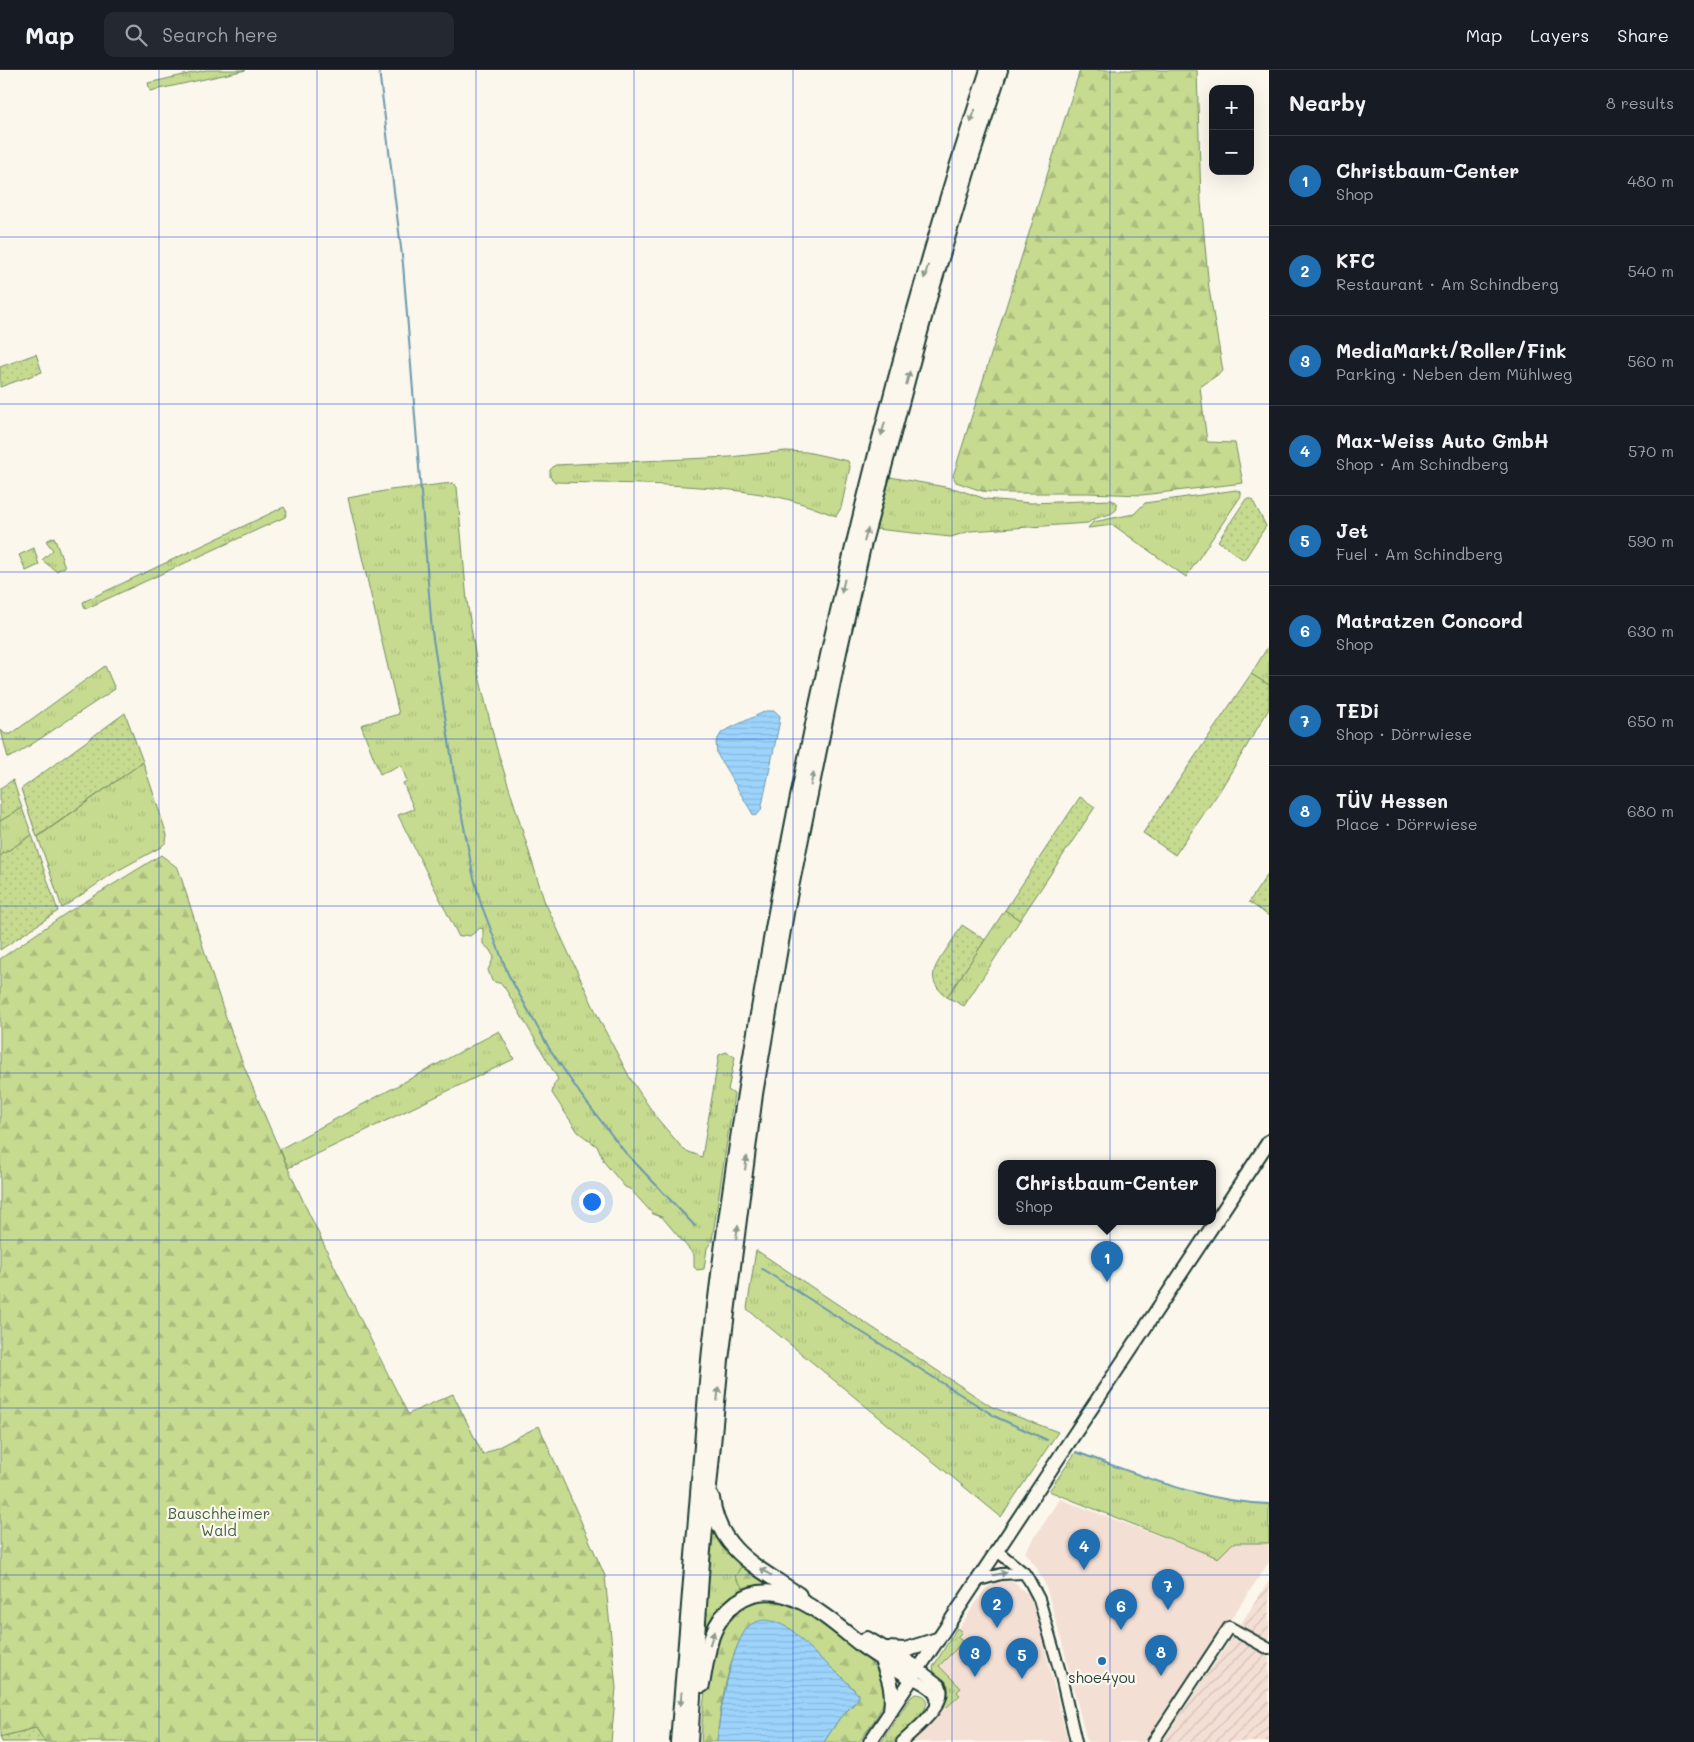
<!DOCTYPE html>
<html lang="en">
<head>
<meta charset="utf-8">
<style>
  :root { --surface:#171b24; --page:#242831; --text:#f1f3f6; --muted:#9ea1a6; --line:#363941; --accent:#1f6fb2 }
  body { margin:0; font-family:Mali,sans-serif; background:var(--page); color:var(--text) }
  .controls { position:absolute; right:15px; top:15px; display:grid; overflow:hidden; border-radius:10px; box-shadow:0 5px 20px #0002 }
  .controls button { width:45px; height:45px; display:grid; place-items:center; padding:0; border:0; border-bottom:1px solid var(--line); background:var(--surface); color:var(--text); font:25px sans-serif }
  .you { position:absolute; left:591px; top:1131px; width:18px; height:18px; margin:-12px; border:4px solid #fff; border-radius:50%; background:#1a73e8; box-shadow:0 0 0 8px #1a73e833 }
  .badge { display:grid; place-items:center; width:32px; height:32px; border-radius:50%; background:var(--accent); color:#fff; font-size:16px; font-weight:700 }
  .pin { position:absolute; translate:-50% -41px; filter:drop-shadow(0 1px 2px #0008) }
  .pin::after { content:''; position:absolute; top:26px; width:18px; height:15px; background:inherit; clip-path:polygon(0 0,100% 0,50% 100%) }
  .popup { position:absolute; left:998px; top:1090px; width:218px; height:65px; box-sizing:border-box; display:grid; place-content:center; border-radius:10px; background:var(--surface); filter:drop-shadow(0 1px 4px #0005); font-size:16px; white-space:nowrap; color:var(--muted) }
  .popup b { font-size:19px; color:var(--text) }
  .popup::after { content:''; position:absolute; left:50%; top:100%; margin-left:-10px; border:10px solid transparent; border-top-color:var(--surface) }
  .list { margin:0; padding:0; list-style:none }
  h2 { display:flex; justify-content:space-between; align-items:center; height:65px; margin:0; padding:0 20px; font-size:21px }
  h2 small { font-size:16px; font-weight:400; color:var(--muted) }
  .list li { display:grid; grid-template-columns:32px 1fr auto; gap:15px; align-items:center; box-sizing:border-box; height:90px; padding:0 20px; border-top:1px solid var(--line) }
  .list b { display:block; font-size:19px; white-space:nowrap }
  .list p { margin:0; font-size:16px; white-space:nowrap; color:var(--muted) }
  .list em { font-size:16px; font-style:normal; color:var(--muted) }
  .icon { flex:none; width:28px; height:28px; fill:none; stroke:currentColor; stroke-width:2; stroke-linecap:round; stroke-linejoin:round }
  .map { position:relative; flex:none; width:1269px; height:1672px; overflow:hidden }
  header { display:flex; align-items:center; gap:30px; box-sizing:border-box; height:70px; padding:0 25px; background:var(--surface); border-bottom:1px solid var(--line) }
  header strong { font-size:24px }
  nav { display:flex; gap:28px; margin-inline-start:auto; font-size:18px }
  .search { width:350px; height:45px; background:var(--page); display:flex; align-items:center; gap:12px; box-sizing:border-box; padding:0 18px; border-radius:10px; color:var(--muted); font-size:19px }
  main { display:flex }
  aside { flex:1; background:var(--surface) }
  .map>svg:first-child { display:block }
</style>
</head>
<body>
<header>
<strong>Map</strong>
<div class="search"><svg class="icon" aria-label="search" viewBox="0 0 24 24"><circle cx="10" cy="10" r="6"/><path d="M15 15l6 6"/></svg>Search here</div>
<nav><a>Map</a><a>Layers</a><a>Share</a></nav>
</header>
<main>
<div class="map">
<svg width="1269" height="1672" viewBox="0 0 1269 1672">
  <defs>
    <pattern id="industrial-furrows" width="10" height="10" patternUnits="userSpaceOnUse" patternTransform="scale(1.25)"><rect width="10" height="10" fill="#f4dfd5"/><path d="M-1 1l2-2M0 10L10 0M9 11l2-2" fill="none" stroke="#d1c0b7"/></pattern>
    <pattern id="grass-tufts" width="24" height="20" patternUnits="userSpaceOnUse" patternTransform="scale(1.25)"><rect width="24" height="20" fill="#c6db90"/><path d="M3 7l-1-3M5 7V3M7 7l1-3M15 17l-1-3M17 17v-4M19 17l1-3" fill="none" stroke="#aabd7d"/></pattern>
    <pattern id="forest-firs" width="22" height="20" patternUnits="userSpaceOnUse" patternTransform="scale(1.25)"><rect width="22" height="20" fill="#c6db90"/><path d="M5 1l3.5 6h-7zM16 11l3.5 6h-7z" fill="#aabd7d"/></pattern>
    <pattern id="park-dots" width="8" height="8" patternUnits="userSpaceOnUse" patternTransform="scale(1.25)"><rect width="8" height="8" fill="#c6db90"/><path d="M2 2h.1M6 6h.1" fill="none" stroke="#aabd7d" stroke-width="1.8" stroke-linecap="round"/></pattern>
    <pattern id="water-rules" width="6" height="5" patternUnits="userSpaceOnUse" patternTransform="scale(1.25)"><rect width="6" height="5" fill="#9dd4fc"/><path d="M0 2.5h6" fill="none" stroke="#87b7d9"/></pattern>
  </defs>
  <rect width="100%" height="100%" fill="#fbf7ec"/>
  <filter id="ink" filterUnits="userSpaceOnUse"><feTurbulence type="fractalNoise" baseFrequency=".02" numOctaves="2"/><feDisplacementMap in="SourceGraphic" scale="10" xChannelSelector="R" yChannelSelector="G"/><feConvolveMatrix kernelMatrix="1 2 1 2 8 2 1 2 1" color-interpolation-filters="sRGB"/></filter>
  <g filter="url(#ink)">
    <g fill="#f4dfd5">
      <polygon points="1060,1429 1218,1488 1233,1473 1269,1473 1269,1492 1149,1672 1087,1672 1062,1572 1045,1514 1035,1495 1025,1482"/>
      <polygon points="999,1511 1013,1512 1028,1524 1034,1535 1068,1672 908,1672 952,1627 952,1613 934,1595 986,1518"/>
    </g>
    <polygon fill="url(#industrial-furrows)" points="1269,1511 1269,1672 1162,1672 1232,1567"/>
    <g fill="url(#grass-tufts)" stroke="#728c62">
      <polygon points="206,0 246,0 150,21 148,13"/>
      <path d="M786 381 806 382 848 391 850 397 841 438 836 446C817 439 797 431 778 427 705 413 629 414 555 412L550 407V400L555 395 730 387Z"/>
      <path d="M890 407 956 419 986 429 1031 433 1111 430 1116 432 1117 439C1109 448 1096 445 1088 453L970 461 951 467 876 459Z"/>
      <polygon points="453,413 457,417 467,531 478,602 496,676 544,830 601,953 630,1008 656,1047 684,1080 702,1087 719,985 726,982 735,987 728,1020 734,1024 712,1171 707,1178 704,1199 697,1200 694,1197 694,1185 662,1147 653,1144 630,1119 625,1117 604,1092 598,1077 578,1062 552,1023 554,1014 558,1009 508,923 502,914 492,911 488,900 494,887 489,879 483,874 483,859 480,858 470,866 465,865 459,867 398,745 414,739 403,713 407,711 401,695 380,704 361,655 399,644 348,428 390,420"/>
      <polygon points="1236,420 1241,422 1241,426 1186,507 1113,455 1088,458 1093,452 1134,444 1145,433"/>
      <polygon points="284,437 287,442 285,447 85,539 83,532"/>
      <polygon points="54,467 65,497 56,501 42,490 53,480 46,471"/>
      <polygon points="34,478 39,495 26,501 19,485"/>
      <polygon points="1269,575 1269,615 1251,604"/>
      <polygon points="105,596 115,619 17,684 8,688 1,660 5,664 11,664"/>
      <polygon points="143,692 167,765 166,772 161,777 115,802 62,838 38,767"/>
      <polygon points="22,738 32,765 0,786 0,751"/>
      <polygon points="1005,840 1020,850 964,936 947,927"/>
      <polygon points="499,961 514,989 288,1098 280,1079"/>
      <polygon points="756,1180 992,1337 1058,1362 1001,1447 747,1239"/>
      <path d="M1076 1382C1138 1404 1202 1432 1269 1434V1473H1233L1218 1488 1049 1421Z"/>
      <polygon points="711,1436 715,1454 792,1523 701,1582"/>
      <polygon points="957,1558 962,1562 957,1567 963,1572 939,1596 961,1618 957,1622 960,1625 946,1638 944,1636 948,1626 948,1615 934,1602 933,1597"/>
      <path d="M915 1624C948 1625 903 1665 896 1672H881L911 1627Z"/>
    </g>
    <g fill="url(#forest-firs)" stroke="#728c62">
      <polygon points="1080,0 1197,0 1201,132 1209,219 1223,301 1200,317 1207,372 1235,373 1243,413 1142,425 1088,423 1002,423 982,421 956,412 953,406"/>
      <path d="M161 785 178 798C203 874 224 951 255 1023 301 1133 355 1238 408 1344L453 1324 483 1385 539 1356 605 1506 616 1618 611 1672H45L36 1658 0 1667V889L65 844Z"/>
      <polygon points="745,1496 763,1508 765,1513 762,1518 758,1516 755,1518 750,1516 743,1518 735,1507 740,1498"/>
      <path d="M759 1529C771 1529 781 1529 793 1534 814 1543 885 1595 886 1617 887 1637 869 1657 859 1672H824L839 1649 854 1634V1619L814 1583 747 1558C728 1586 720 1638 717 1672H701C703 1636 706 1555 741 1535 746 1532 753 1531 759 1529Z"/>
    </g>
    <g fill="url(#park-dots)" stroke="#728c62">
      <polygon points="36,284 42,302 0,317 0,297"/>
      <polygon points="1246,429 1252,429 1266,456 1244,490 1218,471"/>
      <polygon points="1251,604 1269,615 1269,639 1219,722 1175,785 1143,763"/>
      <polygon points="125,643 143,692 37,767 21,719"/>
      <polygon points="13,710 22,738 0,751 0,718"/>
      <polygon points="1080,727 1095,737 1020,850 1005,840"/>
      <polygon points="32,765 58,841 0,880 0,786"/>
      <polygon points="1269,802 1269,846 1249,832"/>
      <path d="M962 855 985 870 947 927C928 912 931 901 944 883 950 874 956 865 962 855Z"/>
      <polygon points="36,1658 45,1672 2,1672 0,1667"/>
    </g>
    <g fill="url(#water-rules)" stroke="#6b98ac">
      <polygon points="766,641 775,641 780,646 779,655 761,740 758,744 754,746 717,684 716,672 722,662"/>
      <path d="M765 1550 776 1552 791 1559 814 1583 840 1605 858 1624V1629L839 1649 824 1672H717C719 1647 731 1574 748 1557 753 1552 758 1551 765 1550Z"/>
    </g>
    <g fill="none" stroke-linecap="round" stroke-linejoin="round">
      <g stroke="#6b98ac" stroke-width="2">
        <polyline points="379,0 403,194 432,562 454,704 473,804 481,834 508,904 549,978 581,1025 624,1081 695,1156"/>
        <polyline points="762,1199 996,1347 1047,1370"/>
        <path d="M1076 1382C1138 1404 1202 1432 1269 1434"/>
      </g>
      <g stroke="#1f3d34" stroke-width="14">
        <g id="minor">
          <polyline points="996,1480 1024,1503 1029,1510 1039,1529 1060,1602 1076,1672"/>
          <polyline points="976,1511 1001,1504 1024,1503"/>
          <path d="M912 1608C924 1615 939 1620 936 1635"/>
          <path d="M902 1672C915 1659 949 1634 940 1615L919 1599"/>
          <polyline points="1153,1672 1229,1557 1269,1579"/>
        </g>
      </g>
      <g stroke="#1f3d34" stroke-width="16">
        <polyline id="major" points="870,1672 1269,1071"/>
      </g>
      <g stroke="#1f3d34" stroke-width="18">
        <g id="highway">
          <path d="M712 1428C718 1481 759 1498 799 1525"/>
          <polyline points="867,1569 919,1599"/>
          <polyline points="888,1579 905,1580 937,1570"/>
          <path d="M882 1590C889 1607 894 1621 891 1640"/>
          <path d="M702 1615C705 1598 707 1582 712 1566 717 1552 725 1541 737 1532 781 1501 830 1551 864 1577 880 1588 896 1598 912 1608"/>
          <path d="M678 1672C685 1581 693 1490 700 1399 704 1356 706 1313 711 1271 729 1109 756 948 786 788 837 522 903 258 988 0"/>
          <polyline points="690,1672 702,1491 721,1290 755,1024 787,837 839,582 864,472 930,225 971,89 1000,0"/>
        </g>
      </g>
      <use href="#minor" stroke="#fbf7ec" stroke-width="10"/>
      <use href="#major" stroke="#fbf7ec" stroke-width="12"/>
      <use href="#highway" stroke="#fbf7ec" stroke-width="14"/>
    </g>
    <defs><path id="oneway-solid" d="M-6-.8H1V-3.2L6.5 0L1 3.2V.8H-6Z" transform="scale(1.25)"/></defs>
    <g fill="#8d9a90">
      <use href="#oneway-solid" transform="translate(973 46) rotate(108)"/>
      <use href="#oneway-solid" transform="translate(926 202) rotate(107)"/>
      <use href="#oneway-solid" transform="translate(908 308) rotate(-75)"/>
      <use href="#oneway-solid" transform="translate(883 359) rotate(105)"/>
      <use href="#oneway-solid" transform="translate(866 465) rotate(-75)"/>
      <use href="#oneway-solid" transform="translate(843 516) rotate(103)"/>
      <use href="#oneway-solid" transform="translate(812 709) rotate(-78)"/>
      <use href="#oneway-solid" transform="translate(746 1093) rotate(-82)"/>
      <use href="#oneway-solid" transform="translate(737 1162) rotate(-83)"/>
      <use href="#oneway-solid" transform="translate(718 1324) rotate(-84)"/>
      <use href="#oneway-solid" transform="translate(766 1502) rotate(-146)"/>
      <use href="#oneway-solid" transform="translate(1000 1504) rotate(-10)"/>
      <use href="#oneway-solid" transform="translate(712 1568) rotate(-72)"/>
      <use href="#oneway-solid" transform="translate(681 1629) rotate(95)"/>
    </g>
  </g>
  <path fill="none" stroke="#1d4ed8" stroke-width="1" stroke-opacity="0.55" d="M159 0V1672M317 0V1672M476 0V1672M634 0V1672M793 0V1672M952 0V1672M1110 0V1672M0 167H1269M0 334H1269M0 502H1269M0 669H1269M0 836H1269M0 1003H1269M0 1170H1269M0 1338H1269M0 1505H1269"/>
  <circle fill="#1f6fb2" stroke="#fbf7ec" stroke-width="2" cx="1102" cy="1591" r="5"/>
  <g text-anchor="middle" stroke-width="4.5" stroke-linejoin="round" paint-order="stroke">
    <g font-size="15" fill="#405d46" stroke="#fbf7ec">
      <text x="219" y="1449">Bauschheimer<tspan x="219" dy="17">Wald</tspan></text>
    </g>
    <g font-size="15" fill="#1f3d34" stroke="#fbf7ec">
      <text x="1102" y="1613">shoe4you</text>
    </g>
  </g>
</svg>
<div class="controls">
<button>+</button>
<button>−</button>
</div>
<div class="you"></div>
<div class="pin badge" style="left:1107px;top:1212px">1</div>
<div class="popup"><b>Christbaum-Center</b>Shop</div>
<div class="pin badge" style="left:997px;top:1558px">2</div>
<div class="pin badge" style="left:975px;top:1607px">3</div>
<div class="pin badge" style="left:1084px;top:1500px">4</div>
<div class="pin badge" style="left:1022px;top:1609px">5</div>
<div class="pin badge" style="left:1121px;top:1560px">6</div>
<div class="pin badge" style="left:1168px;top:1540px">7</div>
<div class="pin badge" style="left:1161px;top:1606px">8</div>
</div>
<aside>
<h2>Nearby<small>8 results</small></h2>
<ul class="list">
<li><span class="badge">1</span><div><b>Christbaum-Center</b><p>Shop</p></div><em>480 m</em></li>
<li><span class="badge">2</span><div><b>KFC</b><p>Restaurant · Am Schindberg</p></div><em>540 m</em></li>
<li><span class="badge">3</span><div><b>MediaMarkt/Roller/Fink</b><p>Parking · Neben dem Mühlweg</p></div><em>560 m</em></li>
<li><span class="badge">4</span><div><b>Max-Weiss Auto GmbH</b><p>Shop · Am Schindberg</p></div><em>570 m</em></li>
<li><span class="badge">5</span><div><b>Jet</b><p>Fuel · Am Schindberg</p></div><em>590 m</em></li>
<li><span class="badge">6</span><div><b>Matratzen Concord</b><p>Shop</p></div><em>630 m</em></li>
<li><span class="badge">7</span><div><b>TEDi</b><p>Shop · Dörrwiese</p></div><em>650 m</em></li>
<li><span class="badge">8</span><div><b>TÜV Hessen</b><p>Place · Dörrwiese</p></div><em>680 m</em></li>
</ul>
</aside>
</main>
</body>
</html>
